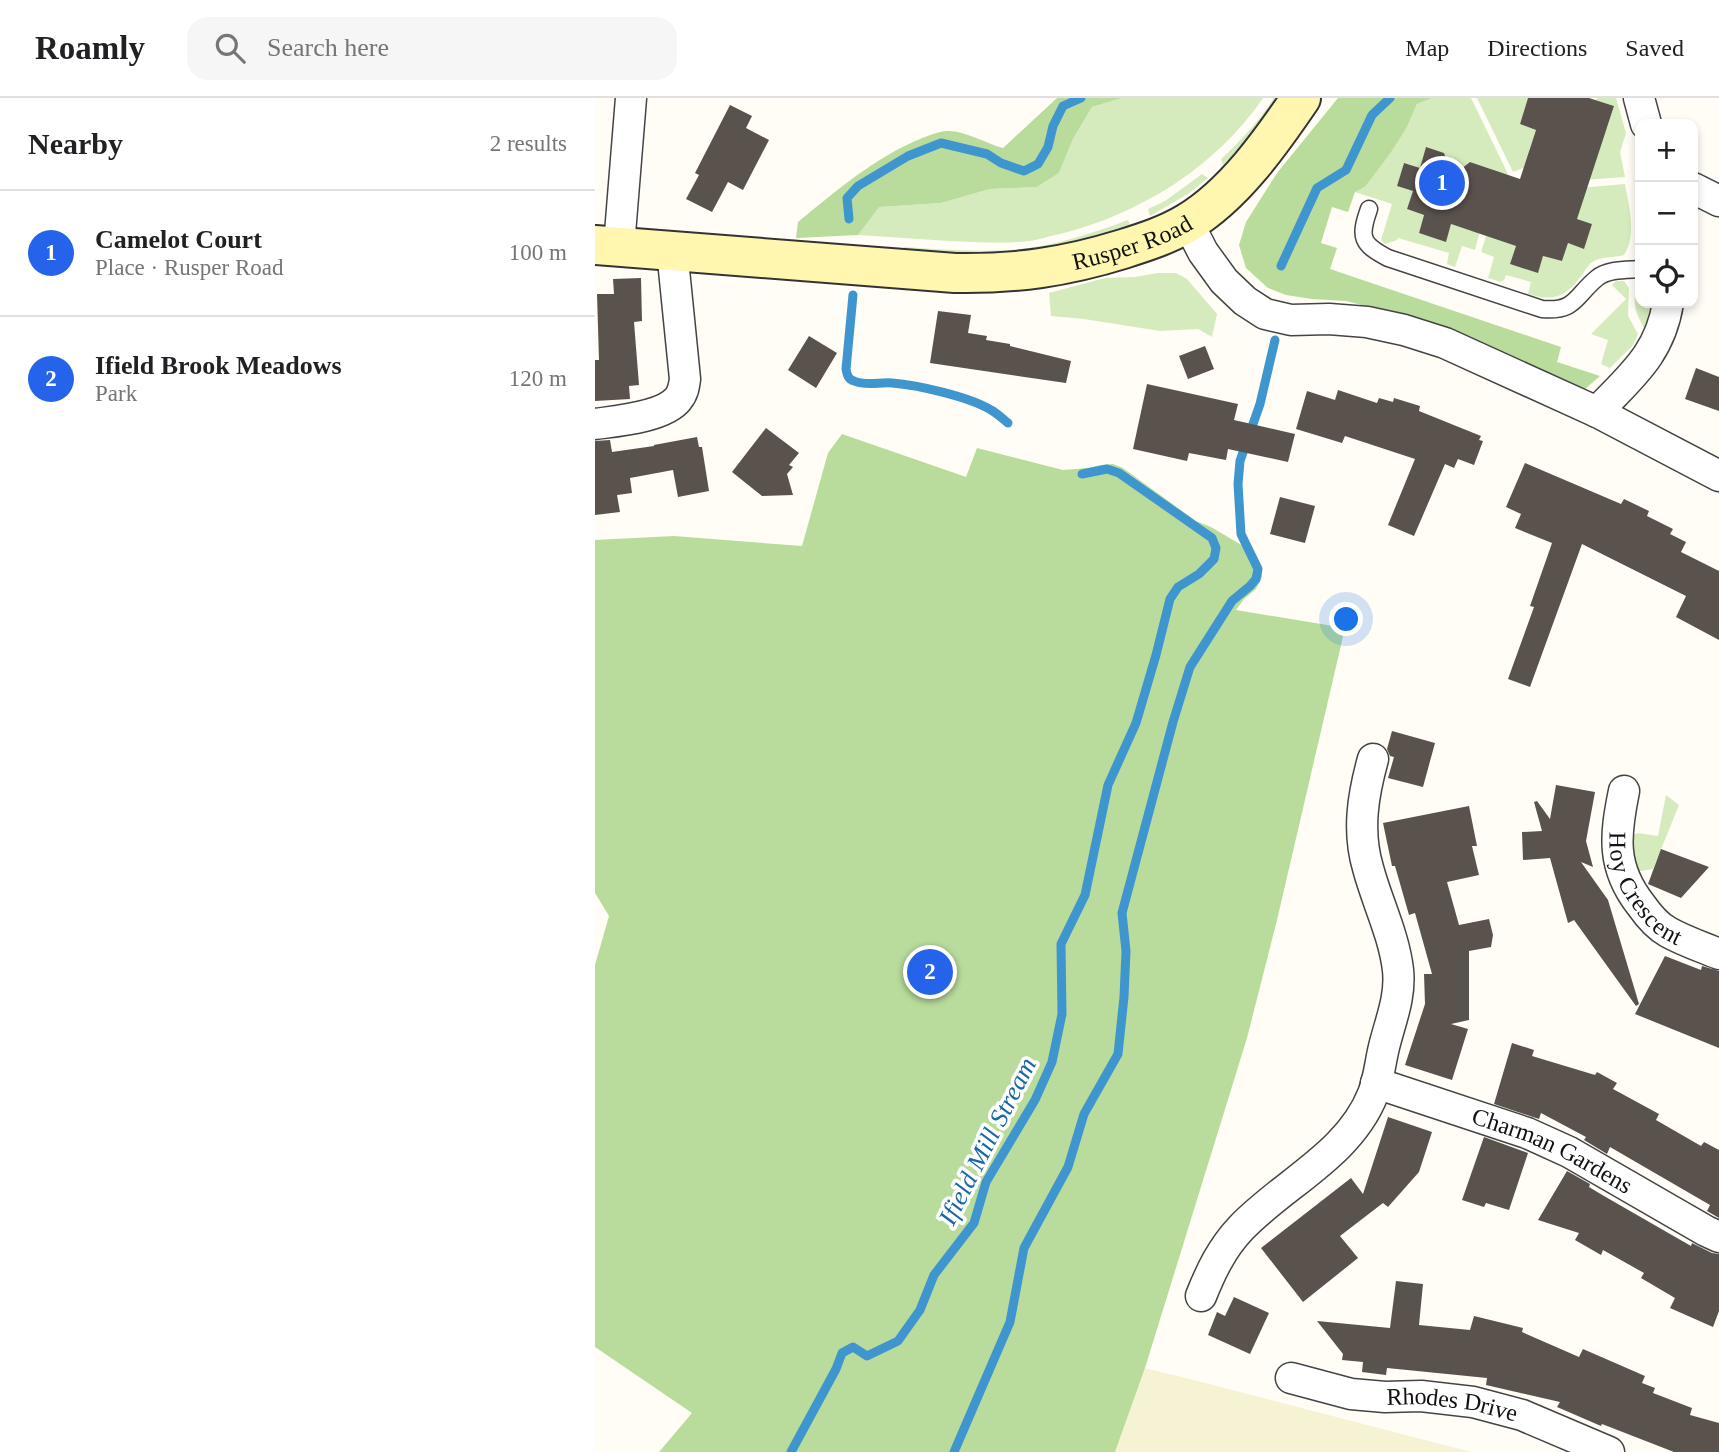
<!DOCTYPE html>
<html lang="en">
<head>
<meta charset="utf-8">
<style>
  :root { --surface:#fff; --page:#f6f6f6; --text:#202124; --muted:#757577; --line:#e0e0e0; --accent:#2563eb }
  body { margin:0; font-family:Georgia,serif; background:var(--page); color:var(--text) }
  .controls { position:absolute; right:21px; top:21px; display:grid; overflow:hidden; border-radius:14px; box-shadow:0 4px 10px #0003 }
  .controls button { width:63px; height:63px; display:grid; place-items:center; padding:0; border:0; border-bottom:2px solid var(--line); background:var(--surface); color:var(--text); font:35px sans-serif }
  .you { position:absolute; left:752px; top:522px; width:24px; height:24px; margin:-18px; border:5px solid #fff; border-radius:50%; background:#1a73e8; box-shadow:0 0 0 10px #1a73e833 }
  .badge { display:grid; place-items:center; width:46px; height:46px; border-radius:50%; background:var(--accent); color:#fff; font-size:23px; font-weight:700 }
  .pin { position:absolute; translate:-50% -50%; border:4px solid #fff; box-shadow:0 2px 7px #0006 }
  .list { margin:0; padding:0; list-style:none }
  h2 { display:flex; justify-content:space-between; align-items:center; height:91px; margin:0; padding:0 28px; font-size:30px }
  h2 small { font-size:23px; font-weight:400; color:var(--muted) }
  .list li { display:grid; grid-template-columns:46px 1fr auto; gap:21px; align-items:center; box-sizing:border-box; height:126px; padding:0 28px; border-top:2px solid var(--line) }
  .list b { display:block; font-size:26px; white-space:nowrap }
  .list p { margin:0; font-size:23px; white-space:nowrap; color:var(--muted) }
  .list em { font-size:23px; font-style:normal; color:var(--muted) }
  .icon { flex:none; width:38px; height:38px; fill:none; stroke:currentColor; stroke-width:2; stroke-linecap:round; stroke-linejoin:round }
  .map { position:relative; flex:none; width:1124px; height:1354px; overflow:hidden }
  header { display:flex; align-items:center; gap:42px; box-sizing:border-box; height:98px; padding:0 35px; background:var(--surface); border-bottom:2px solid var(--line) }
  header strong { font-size:33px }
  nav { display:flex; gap:38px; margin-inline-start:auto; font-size:24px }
  .search { width:490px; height:63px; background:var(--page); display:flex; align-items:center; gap:18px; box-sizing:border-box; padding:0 24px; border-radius:21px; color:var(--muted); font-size:26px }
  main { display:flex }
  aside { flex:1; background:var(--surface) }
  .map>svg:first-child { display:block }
</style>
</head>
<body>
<header>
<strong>Roamly</strong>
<div class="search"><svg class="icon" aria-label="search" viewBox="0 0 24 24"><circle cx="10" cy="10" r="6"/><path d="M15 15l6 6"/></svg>Search here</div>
<nav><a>Map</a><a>Directions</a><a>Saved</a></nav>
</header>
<main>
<aside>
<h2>Nearby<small>2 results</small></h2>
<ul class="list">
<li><span class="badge">1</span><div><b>Camelot Court</b><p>Place · Rusper Road</p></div><em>100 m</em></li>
<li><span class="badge">2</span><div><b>Ifield Brook Meadows</b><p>Park</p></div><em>120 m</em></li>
</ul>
</aside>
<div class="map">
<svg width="1124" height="1354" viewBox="0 0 1124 1354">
  <rect width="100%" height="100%" fill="#fffdf5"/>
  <polygon fill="#f6f3d4" points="550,1270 607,1284 876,1354 520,1354"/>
  <g fill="#d5ebbd">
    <path d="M527 0H668C621 69 545 116 465 136 454 138 444 142 434 143 407 146 380 144 354 143 324 141 294 139 263 137L283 109 346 105 395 91 442 89 464 75 478 41 497 9Z"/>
    <path d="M679 0H687L654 44 628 67 626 61C647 42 664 23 679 0Z"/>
    <polygon points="837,0 876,0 913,76 897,83 896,71 875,64 862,74 855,72 849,55 831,50 825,70 809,65 802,88 818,93 812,111 829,117 824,135 851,143 856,126 876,133 885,133 880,152 867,148 860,169 852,166 854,155 803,140 802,142 790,146 786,142 797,106 760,94 770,89 812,29 822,6"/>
    <polygon points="882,0 933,0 925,26 941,32 934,52 953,58 952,61 918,74"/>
    <polygon points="1002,0 1021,0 1031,35 1025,54 1030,79 988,82 998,34 1012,30 1019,8 1001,2"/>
    <polygon points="607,76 613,80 593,96 555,118 553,111 570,103"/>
    <path d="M1030 86C1034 109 1042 136 1029 157 1019 160 1005 158 996 165 992 168 989 174 986 178 971 199 958 204 933 196L936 184 911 177 909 182 906 184 893 180 899 159 886 154 892 135 910 123 904 142 921 148 915 166 943 174 948 158 967 163 973 145 989 150 997 126 982 121 971 91Z"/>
    <path d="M533 122 535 127C492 143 448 155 402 158 371 159 339 155 308 153L309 149C350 152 393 155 434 150 468 145 501 134 533 122Z"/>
    <polygon points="563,175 581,175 592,181 622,216 617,239 603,231 565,233 489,221 456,218 454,195 510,180 540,179"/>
    <polygon points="1021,183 1029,183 1034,190 1033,218 1043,236 1038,247 1015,270 1006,266 1013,242 996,236 1031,201 1017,187"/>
    <path d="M1045 188V205H1060L1053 236C1044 222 1033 203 1045 188Z"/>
    <polygon points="1071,697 1084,707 1058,771 1040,774 1034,739 1043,735 1063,738"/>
  </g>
  <g fill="#b9dc9c">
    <path d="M462 0H527L497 9 478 41 464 75 442 89 395 91 346 105 284 109 263 137 201 140 203 124C241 93 279 60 325 41 332 38 342 34 351 33 370 32 389 45 408 50Z"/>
    <polygon points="743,0 837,0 822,6 812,29 796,54 770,89 760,94 753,114 737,109 726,145 742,150 735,171 966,249 962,264 1005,278 990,291 976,291 791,213 751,203 717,201 691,197 673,190 651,170 644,147 651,124 682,75"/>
    <polygon points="247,336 371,379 382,350 468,372 493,370 506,367 518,366 528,370 601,423 616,429 660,455 667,469 667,479 661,491 649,501 641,512 750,530 682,822 652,940 550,1270 520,1354 64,1354 97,1315 0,1249 0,867 14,818 0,795 0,442 79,438 207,448 233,355"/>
  </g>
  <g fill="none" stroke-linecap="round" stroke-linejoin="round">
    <g stroke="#3f96cf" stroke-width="9">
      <polyline points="254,121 252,100 263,88 313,58 346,45 392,56 406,65 429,73 443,66 453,49 458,28 468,8 486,0"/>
      <polyline points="686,168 722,90 751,72 777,17 795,0"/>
      <path d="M258 197 251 271C252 277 253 281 259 283 270 288 285 284 297 285 323 287 375 299 396 312 403 316 408 321 413 325"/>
      <polyline points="196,1354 241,1271 247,1255 258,1249 272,1258 303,1243 325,1212 339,1177 379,1125 391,1084 440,1002 457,964 467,916 466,846 490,797 513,687 541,625 561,557 575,501 583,489 604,476 619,461 621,450 617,440 524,375 512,371 487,376"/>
      <polyline points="359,1354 415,1224 429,1150 473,1069 489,1016 523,956 529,899 531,853 527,815 578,624 595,569 637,503 655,488 661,481 663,471 646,436 643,386 645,363 665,306 680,242"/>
    </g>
  </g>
  <g fill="#5a524d">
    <polygon points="933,0 994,0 1019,8 982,121 997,126 989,151 973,145 967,163 948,158 943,175 915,166 921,148 856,126 851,144 824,135 829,117 812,111 818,93 802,88 809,65 825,70 831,49 849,55 857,78 875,64 925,81 941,32 925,26"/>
    <polygon points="135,7 157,18 151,30 174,42 148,92 133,84 117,114 91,101 104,77 100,75"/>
    <polygon points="46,180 47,223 39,224 44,287 34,288 35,301 0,303 0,262 4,262 2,196 19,196 18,181"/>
    <polygon points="343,213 376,217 373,235 392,238 391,242 415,246 415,248 476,263 471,285 335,265"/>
    <polygon points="214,238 242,255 221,290 193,272"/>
    <polygon points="610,248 619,271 593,281 584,258"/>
    <polygon points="1101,270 1124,279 1124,313 1090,301"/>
    <polygon points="552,286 643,306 639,322 700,336 693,364 633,351 631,362 594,355 592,363 538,351"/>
    <polygon points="743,292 782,305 784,300 798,304 799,300 825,308 824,313 886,338 884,342 888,343 879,367 863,361 859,370 850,366 819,438 793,427 820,361 750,338 747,345 701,331 712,293 740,302"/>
    <polygon points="171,330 204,355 194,367 198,369 192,376 198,397 167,398 137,374"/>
    <polygon points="102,339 104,349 107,349 114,393 83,399 78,372 35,380 37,395 22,397 25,414 0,417 0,343 15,342 17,354 59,348 59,347"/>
    <polygon points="930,365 1026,406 1029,401 1054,413 1052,418 1078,431 1075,436 1091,444 1086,454 1124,473 1124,542 1081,519 1091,498 987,446 935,589 913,581 939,509 935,508 957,445 920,430 926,416 911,409"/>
    <polygon points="685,399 720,408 710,445 675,436"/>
    <polygon points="797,633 840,645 828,689 793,680 799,659 795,658 792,651"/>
    <polygon points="961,687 1000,694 991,743 998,769 986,764 1013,802 1044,906 1041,908 979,822 973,825 955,760 928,762 927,734 947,733 939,704 942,703 955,721"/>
    <polygon points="874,708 882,748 877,748 884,777 852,784 864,827 894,821 898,837 896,849 874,853 874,922 856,926 873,931 857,982 810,967 830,906 829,876 837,876 820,815 814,817 800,768 797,768 788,725"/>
    <polygon points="1066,751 1114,769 1086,800 1053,786"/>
    <polygon points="1070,858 1106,872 1107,868 1124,873 1124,950 1040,916"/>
    <polygon points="917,945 939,952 937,958 1000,977 1002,974 1022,985 1018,991 1064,1016 1061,1022 1106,1048 1109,1044 1124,1052 1124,1120 1112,1113 1115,1107 1015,1049 1012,1056 989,1042 991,1039 946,1015 944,1021 899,1006"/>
    <polygon points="793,1019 837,1034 824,1074 793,1109 788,1105 745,1138 763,1160 708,1204 666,1150 756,1080 768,1096"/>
    <polygon points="889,1039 933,1055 914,1112 891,1105 889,1109 867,1102"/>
    <polygon points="972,1073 995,1086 994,1089 1009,1098 1096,1148 1097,1145 1117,1155 1124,1156 1124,1213 1118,1229 1075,1210 1080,1200 1046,1180 1049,1175 1008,1152 1006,1157 980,1142 984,1135 943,1122"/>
    <polygon points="801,1183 828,1186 824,1227 875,1232 879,1218 928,1230 927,1234 984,1259 988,1251 1050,1278 1047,1285 1060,1290 1058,1295 1097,1310 1095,1317 1124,1325 1124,1354 1079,1354 1007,1326 1006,1328 962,1309 965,1304 891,1287 892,1280 792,1270 791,1277 767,1274 768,1264 747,1262 748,1256 722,1223 795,1230"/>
    <polygon points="639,1199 674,1215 655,1256 613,1237 622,1214 630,1218"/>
  </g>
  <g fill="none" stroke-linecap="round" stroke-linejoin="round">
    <g stroke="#444" stroke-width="19">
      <path id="lane" d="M774 111C764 139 766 146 793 160L947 211C981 214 980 198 1002 180 1013 171 1031 172 1045 171"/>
    </g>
    <g stroke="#444" stroke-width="33">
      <g id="street">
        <polyline points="1044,0 1051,26"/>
        <polyline points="1098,90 1124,103"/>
        <polyline points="593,125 608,154 629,183 650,203 670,216 696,222 734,221 772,224 809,232 850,245 1002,314 1124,378"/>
        <polyline points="24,148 36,0"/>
        <path d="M1002 314C1036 278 1065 256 1073 205"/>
        <path d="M0 326C22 323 69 319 83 301 88 295 89 289 90 281L77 152"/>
        <path id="s1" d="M1029 693C1020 737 1016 769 1046 807 1053 817 1062 828 1073 834 1089 843 1107 849 1124 856"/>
        <path id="s2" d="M781 985 932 1035 974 1054 1111 1133 1124 1139"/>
        <path d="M606 1198C616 1173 627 1150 646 1130 689 1085 754 1057 778 996 784 981 785 965 789 949 795 924 806 899 803 872 799 837 782 804 773 770 762 733 768 697 778 661"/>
        <path id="s3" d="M696 1280 756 1296 790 1299 826 1298 878 1304 927 1317 1014 1354"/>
      </g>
    </g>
    <g stroke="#333" stroke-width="42">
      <g id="secondary">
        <path id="s4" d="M0 147 360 175C421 176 470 169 528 151 550 144 572 137 592 125 639 97 676 44 706 0"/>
      </g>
    </g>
    <use href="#lane" stroke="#fff" stroke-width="16"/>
    <use href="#street" stroke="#fff" stroke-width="30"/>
    <use href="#secondary" stroke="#fff6b0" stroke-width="38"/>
  </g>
  <g text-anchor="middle" stroke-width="7" stroke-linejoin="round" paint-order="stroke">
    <g font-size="24" fill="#111" stroke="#fff">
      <text dy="8" stroke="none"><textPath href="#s4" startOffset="542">Rusper Road</textPath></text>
      <text dy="8" stroke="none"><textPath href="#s1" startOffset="107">Hoy Crescent</textPath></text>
      <text dy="8" stroke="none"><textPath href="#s2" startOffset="189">Charman Gardens</textPath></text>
      <text dy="8" stroke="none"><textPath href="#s3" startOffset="164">Rhodes Drive</textPath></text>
    </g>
    <g font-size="26" font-style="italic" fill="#1768a6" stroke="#fff">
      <text transform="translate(392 1043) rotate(-63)" y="9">Ifield Mill Stream</text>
    </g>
  </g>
</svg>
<div class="controls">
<button>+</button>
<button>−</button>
<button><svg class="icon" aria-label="locate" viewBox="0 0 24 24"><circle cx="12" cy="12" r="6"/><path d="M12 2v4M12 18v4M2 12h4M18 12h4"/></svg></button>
</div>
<div class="you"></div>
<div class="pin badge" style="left:847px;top:85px">1</div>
<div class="pin badge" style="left:335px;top:874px">2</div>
</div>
</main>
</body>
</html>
